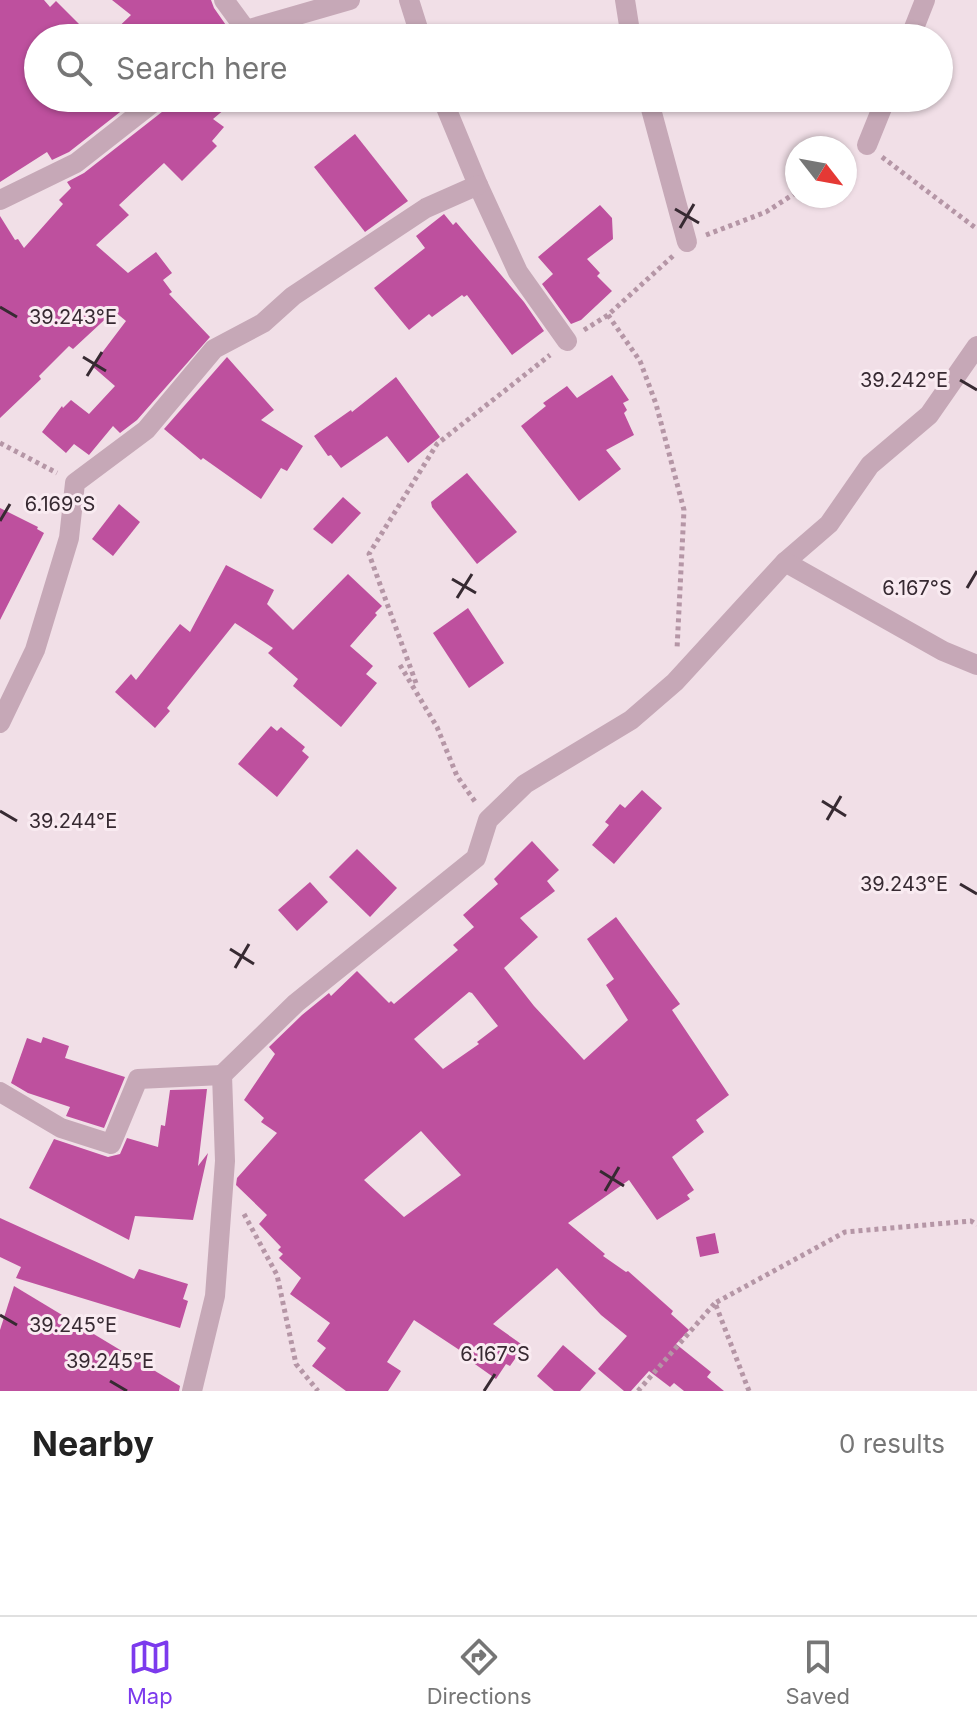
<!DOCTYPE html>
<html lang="en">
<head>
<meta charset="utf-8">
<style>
  :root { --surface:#fff; --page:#f6f6f6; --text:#222; --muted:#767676; --line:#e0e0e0; --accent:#7c3aed }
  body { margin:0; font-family:Inter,sans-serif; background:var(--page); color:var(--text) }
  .compass { position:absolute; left:785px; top:136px; width:72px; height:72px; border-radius:50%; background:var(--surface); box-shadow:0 2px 6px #0004; rotate:121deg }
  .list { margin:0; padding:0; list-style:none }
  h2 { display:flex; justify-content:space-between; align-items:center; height:104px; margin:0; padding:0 32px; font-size:34px }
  h2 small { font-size:26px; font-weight:400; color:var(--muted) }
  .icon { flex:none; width:44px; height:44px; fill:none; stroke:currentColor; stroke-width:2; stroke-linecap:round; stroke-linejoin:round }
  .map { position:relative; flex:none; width:977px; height:1391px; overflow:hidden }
  .search { position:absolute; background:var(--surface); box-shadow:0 2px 6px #0004; left:24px; right:24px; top:24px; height:88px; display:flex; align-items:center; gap:20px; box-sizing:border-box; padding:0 28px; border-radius:44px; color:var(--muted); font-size:30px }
  .sheet { height:224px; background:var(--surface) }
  nav { display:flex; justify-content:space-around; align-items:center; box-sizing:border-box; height:112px; border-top:2px solid var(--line); background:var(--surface); font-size:22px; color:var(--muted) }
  nav a { display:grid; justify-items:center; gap:4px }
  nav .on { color:var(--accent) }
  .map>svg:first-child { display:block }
</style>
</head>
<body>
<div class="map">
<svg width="977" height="1391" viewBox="0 0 977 1391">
  <rect width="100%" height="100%" fill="#f1dfe7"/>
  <g fill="#be509e" fill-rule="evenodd">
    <polygon points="0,0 44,0 50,7 56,1 93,38 38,38 38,98 138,98 69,152 52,160 47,152 0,182"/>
    <polygon points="112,0 211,0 214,8 228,28 216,38 107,38 131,15"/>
    <polygon points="172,98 238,98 213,119 224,127 212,141 217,146 182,181 164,163 119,205 129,215 96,245 128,273 156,252 172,273 163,280 172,292 169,294 210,337 137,420 120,433 113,426 89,455 74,444 66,453 42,432 62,406 63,408 71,400 89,414 115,386 92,366 126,321 114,311 73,349 69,346 39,376 41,379 0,418 0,216 15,240 18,239 24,248 63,204 59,200 71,188 67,182 84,173 167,108"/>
    <polygon points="355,134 408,201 365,232 314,167"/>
    <polygon points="600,205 612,218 613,239 587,259 600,273 597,276 612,291 581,320 571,324 542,284 553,274 538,257"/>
    <polygon points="444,214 453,225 456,222 524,302 544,331 512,355 467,295 464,297 462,295 432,317 429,314 409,330 374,288 425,248 416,236"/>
    <polygon points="227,357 274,410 261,420 303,446 287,471 281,468 261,499 203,458 201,460 164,429"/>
    <polygon points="612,375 629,400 623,403 627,410 624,413 634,435 606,450 621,469 579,501 521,426 546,406 543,403 567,386 577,398"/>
    <polygon points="396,377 440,437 408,463 387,436 341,468 331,455 328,456 314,436 351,410 352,412"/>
    <polygon points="467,473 517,532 477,564 432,507 431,502"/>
    <polygon points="343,497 361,513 332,544 313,529"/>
    <polygon points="119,504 140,522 113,556 92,539"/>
    <polygon points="0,508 38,527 37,529 44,533 0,620"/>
    <polygon points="226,565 274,590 267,604 293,630 348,574 382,606 375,613 377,615 350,646 373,666 366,674 377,683 341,727 293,686 298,679 268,653 273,648 235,623 167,708 170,711 155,728 115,692 131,674 136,680 180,624 190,632"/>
    <polygon points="468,608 504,663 469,688 433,633"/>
    <polygon points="271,726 277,731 281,727 305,747 302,751 309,757 277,797 238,764"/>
    <polygon points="642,790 662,808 614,864 592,845 609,825 605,822 620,804 625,808"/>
    <path d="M532 841 559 870 547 881 555 891 520 918 538 937 504 968 534 1006 584 1060 628 1020 606 985 614 979 587 939 616 917 680 1004 672 1010 729 1095 696 1120 704 1132 672 1157 694 1190 687 1195 690 1199 657 1220 629 1180 568 1223 605 1254 603 1256 626 1272 628 1271 673 1311 671 1314 689 1330 676 1344 711 1372 707 1377 724 1391H684L674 1383 670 1387 649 1371 631 1391H624L598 1369 627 1336 601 1315 557 1268 493 1324 524 1346 510 1366 506 1364 496 1379 465 1357 467 1355 414 1320 387 1362 401 1371 388 1391H346L312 1366 326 1348 317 1341 330 1323 290 1294 301 1278 279 1258 283 1254 278 1250 281 1247 259 1224 267 1215 236 1185 237 1178 277 1133 261 1122 264 1118 244 1100 275 1054 269 1047 302 1015 329 993 331 996 357 971 389 1003 391 1001 394 1004 458 950 453 945 474 927 463 915 498 884 494 879ZM469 992 472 993 498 1026 477 1042 479 1044 443 1069 414 1039ZM421 1131 461 1175 404 1217 364 1180Z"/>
    <polygon points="357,849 397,888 370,917 329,877"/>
    <polygon points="310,882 328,902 297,931 278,910"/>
    <polygon points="43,1037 69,1046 65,1058 125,1077 104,1128 66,1116 70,1107 28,1093 11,1083 27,1038 41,1043"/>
    <polygon points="207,1089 198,1166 208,1153 193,1220 135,1216 129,1240 29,1188 54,1139 108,1157 120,1154 127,1138 158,1147 161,1125 165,1126 170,1090"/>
    <polygon points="0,1218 134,1279 139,1269 188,1284 183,1299 188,1301 180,1328 16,1278 21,1267 0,1257"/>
    <polygon points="715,1233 719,1253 700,1257 696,1237"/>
    <polygon points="14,1286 180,1386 179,1391 0,1391 0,1330"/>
    <polygon points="563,1345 596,1373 580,1391 554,1391 537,1376"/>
  </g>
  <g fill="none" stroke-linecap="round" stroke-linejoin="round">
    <g stroke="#b596a6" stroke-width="5" stroke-dasharray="4 4" stroke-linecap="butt">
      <polyline points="882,157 977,229"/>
      <polyline points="706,235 766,212 797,192"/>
      <polyline points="608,315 640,361 656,404 684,510 677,649"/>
      <polyline points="584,330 608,315 674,255"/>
      <polyline points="0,443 57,473"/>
      <polyline points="400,665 437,727 457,776 476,803"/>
      <polyline points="416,683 369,554 437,444 550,355"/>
      <polyline points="244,1214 277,1275 296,1364 318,1391"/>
      <polyline points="638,1391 715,1303"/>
      <polyline points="749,1391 715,1303 845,1232 971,1221 977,1225"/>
    </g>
    <g stroke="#c6a8b7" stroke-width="20">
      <polyline points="224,0 246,30"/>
      <polyline points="409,0 421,38"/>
      <polyline points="625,0 631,38"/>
      <polyline points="236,38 246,30 350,0"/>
      <polyline points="910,38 925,0"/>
      <polyline points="442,98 478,185 518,272 567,341"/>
      <polyline points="648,98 687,242"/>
      <polyline points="867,145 886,98"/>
      <polyline points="0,200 76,163 159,98"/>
      <polyline points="785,562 829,524 870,465 929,415 977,346"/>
      <polyline points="0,723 35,650 69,538 75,483 146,430 214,349 263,323 293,296 426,208 478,185"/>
      <polyline points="222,1075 296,1003 476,858 488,820 525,784 631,720 675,682 785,562 943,651 977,665"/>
      <polyline points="0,1092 61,1128 111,1144 138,1079 222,1075 225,1161 215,1296 192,1391"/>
    </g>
  </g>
  <path fill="none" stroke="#372a32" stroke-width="3" d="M675 209 699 223M680 228 694 204M0 307 17 317M83 357 106 371M87 376 102 352M960 380 977 390M0 521 10 504M452 579 476 593M967 588 977 571M457 598 472 574M822 801 846 816M0 811 17 821M827 820 841 796M960 884 977 894M230 949 254 964M235 968 249 944M600 1171 624 1186M605 1191 619 1167M0 1315 17 1325M110 1381 127 1391M484 1391 495 1374"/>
  <g font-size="20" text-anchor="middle" fill="#372a32" stroke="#f9ebf1" stroke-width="6" stroke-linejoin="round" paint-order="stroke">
    <text x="73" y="324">39.243°E</text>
    <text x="904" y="387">39.242°E</text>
    <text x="60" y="511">6.169°S</text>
    <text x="917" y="595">6.167°S</text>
    <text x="73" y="828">39.244°E</text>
    <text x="904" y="891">39.243°E</text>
    <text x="73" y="1332">39.245°E</text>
    <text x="495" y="1361">6.167°S</text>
    <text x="110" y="1368">39.245°E</text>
  </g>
</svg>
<svg class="compass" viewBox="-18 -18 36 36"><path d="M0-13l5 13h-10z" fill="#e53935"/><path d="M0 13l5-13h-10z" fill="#767676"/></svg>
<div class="search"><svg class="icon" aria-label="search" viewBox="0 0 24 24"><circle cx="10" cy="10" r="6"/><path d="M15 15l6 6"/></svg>Search here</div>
</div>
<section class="sheet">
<h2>Nearby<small>0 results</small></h2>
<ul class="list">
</ul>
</section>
<nav>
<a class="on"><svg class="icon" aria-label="map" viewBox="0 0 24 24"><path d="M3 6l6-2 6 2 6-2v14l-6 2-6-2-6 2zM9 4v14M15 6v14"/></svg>Map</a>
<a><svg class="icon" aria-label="directions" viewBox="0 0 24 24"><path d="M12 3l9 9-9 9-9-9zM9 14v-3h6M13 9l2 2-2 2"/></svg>Directions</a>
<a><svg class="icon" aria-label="saved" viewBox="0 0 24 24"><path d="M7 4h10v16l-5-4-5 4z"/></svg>Saved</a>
</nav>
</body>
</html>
